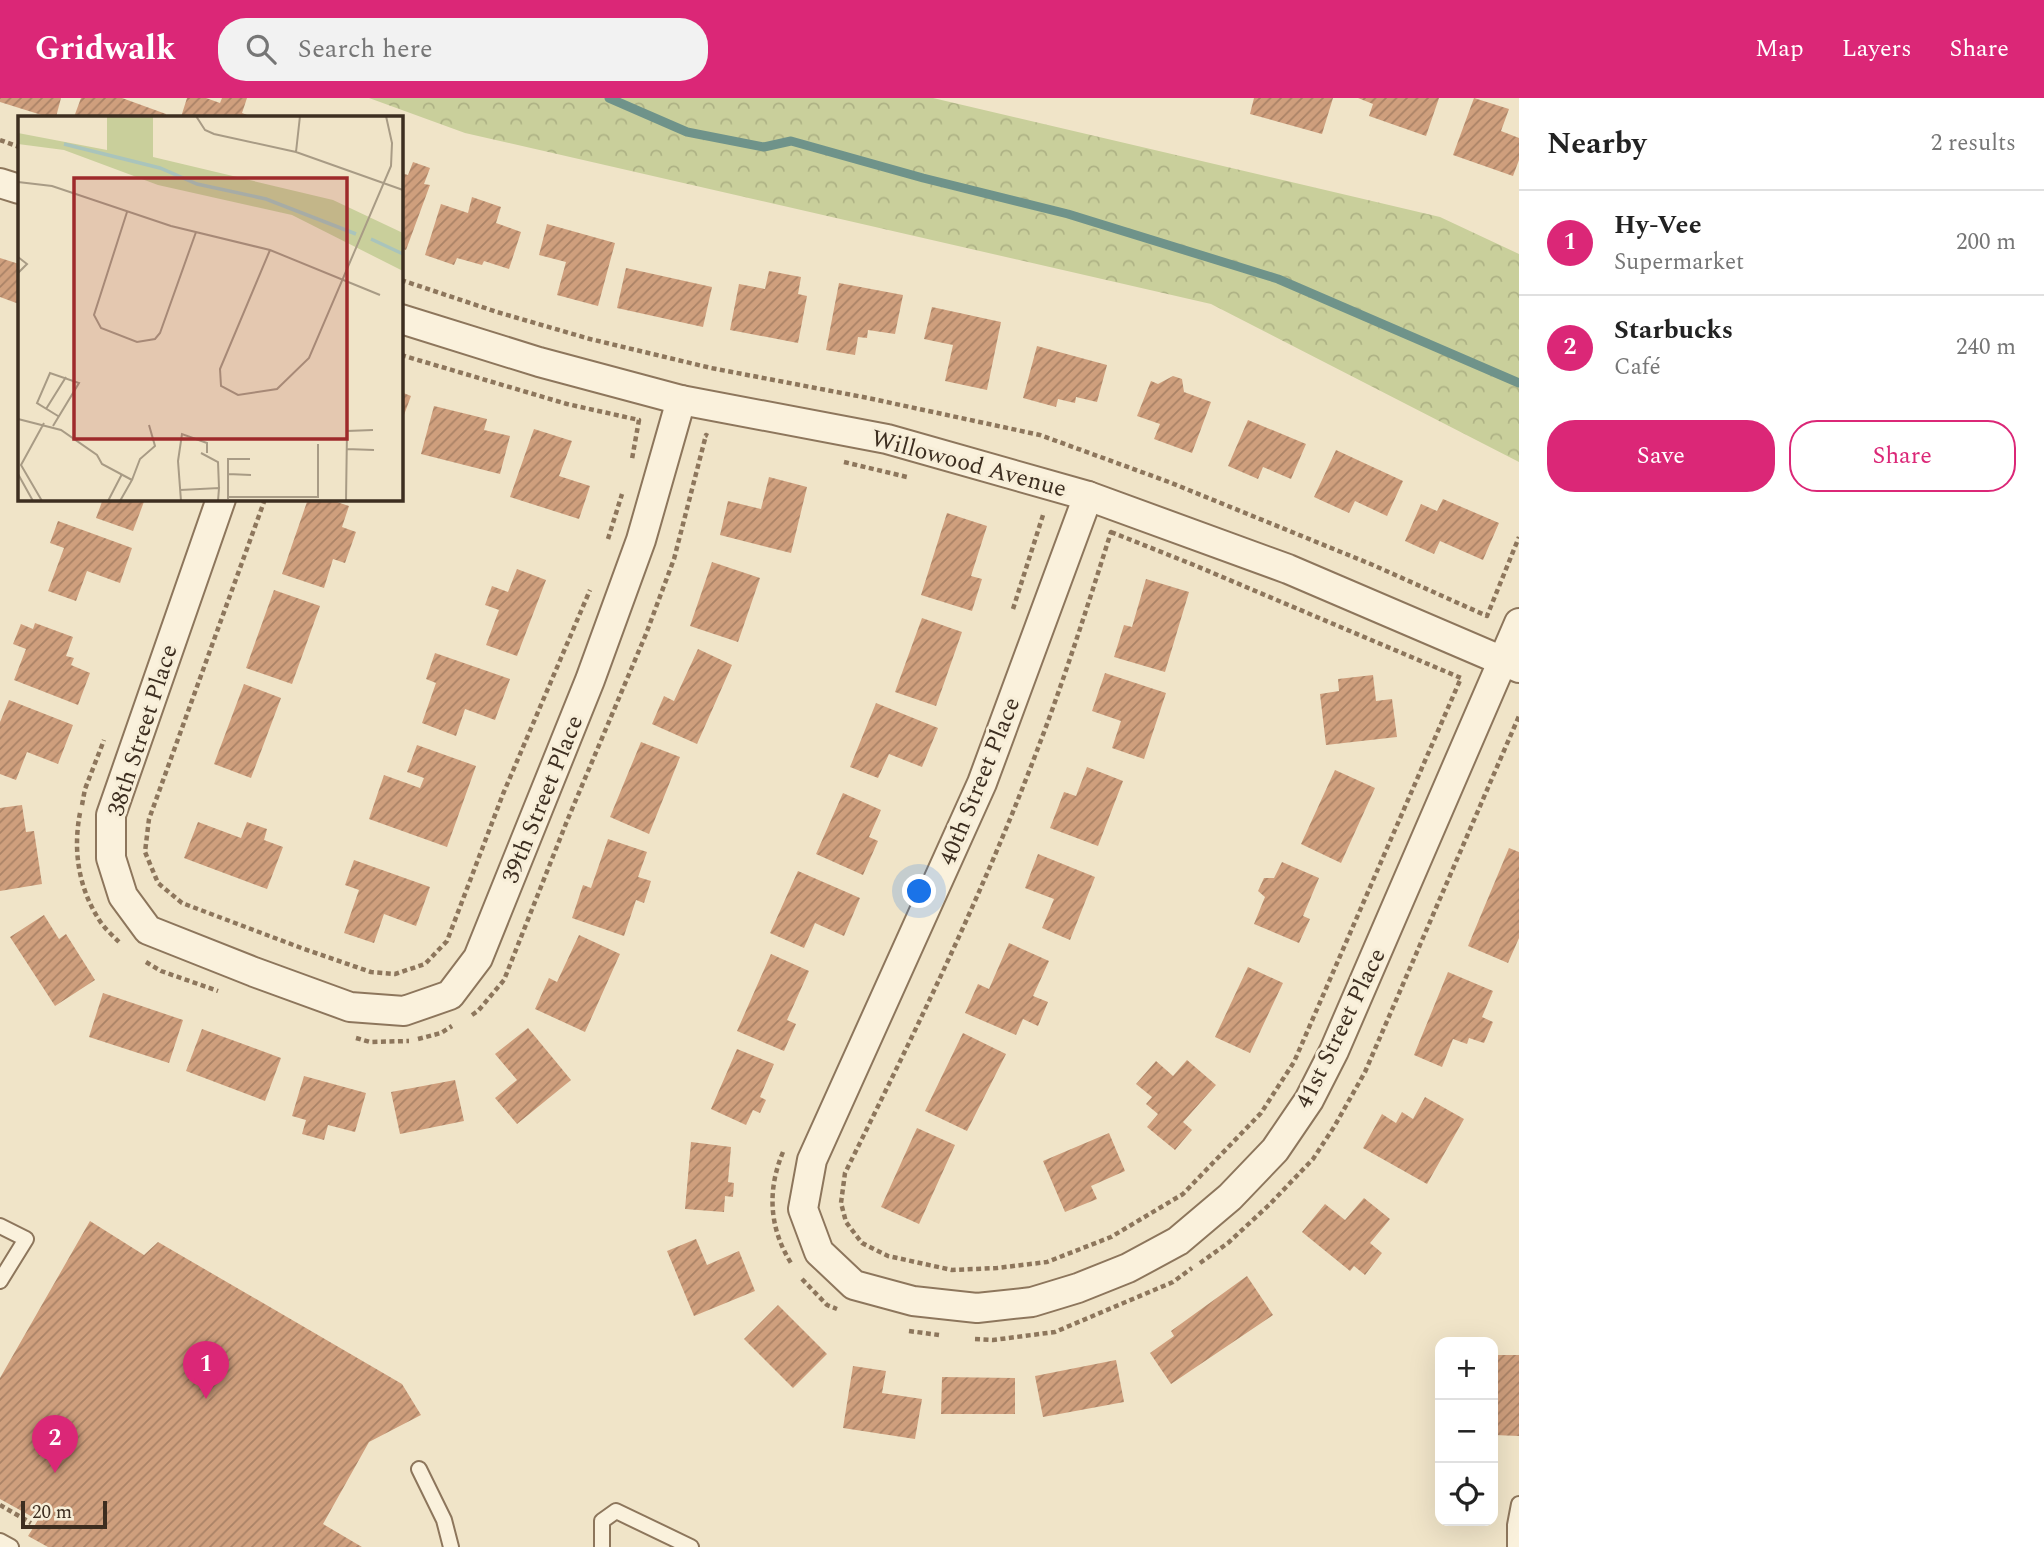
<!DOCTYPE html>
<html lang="en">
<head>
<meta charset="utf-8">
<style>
  :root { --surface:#fff; --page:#f2f2f2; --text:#222; --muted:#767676; --line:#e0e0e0; --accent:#db2777 }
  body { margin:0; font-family:Spectral,serif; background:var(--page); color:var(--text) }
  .controls { position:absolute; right:21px; bottom:21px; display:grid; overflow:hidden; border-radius:14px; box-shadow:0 7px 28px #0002 }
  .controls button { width:63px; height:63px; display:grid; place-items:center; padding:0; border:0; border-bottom:2px solid var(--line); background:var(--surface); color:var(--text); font:35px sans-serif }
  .scale { position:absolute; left:21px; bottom:18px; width:86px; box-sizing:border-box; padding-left:7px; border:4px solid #3d2e20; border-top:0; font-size:19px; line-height:24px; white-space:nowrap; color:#3d2e20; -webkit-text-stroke:5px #f7eed8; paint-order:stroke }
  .you { position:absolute; left:920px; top:794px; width:24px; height:24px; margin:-18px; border:5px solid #fff; border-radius:50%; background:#1a73e8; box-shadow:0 0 0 10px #1a73e833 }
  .badge { display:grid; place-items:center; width:46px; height:46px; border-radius:50%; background:var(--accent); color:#fff; font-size:23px; font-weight:700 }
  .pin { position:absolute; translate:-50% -58px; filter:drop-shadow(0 2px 4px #0008) }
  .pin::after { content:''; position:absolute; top:37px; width:24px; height:21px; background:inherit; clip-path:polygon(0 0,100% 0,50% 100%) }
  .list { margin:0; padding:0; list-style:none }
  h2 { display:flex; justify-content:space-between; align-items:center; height:91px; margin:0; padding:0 28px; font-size:30px }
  h2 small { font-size:23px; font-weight:400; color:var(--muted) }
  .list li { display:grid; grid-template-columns:46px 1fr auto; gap:21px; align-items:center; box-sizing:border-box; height:105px; padding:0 28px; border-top:2px solid var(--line) }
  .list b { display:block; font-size:26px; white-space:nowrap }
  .list p { margin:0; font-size:23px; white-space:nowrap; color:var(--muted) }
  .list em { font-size:23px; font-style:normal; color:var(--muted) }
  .actions { display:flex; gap:14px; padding:21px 28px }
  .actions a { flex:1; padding:16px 0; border:2px solid var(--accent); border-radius:28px; text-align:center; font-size:24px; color:var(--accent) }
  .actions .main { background:var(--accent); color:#fff }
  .icon { flex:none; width:38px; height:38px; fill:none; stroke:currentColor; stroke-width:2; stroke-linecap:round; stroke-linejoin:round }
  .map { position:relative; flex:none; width:1519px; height:1449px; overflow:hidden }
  header { display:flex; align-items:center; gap:42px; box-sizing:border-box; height:98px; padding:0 35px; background:var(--accent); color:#fff }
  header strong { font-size:33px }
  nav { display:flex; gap:38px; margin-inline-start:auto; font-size:24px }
  .search { width:490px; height:63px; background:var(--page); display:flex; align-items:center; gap:18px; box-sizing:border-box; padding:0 24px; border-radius:28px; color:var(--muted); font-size:26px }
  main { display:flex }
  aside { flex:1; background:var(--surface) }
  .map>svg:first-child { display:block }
</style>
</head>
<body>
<header>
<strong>Gridwalk</strong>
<div class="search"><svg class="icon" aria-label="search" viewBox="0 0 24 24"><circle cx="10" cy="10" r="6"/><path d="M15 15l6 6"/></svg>Search here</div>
<nav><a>Map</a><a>Layers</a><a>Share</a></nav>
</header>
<main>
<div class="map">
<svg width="1519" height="1449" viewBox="0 0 1519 1449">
  <defs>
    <pattern id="forest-crowns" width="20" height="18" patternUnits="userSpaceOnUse" patternTransform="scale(1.75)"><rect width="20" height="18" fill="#c9cf9b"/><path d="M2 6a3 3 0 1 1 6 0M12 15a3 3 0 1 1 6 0" fill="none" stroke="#aeb285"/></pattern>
    <pattern id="building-hatch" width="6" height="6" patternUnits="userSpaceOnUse" patternTransform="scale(1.75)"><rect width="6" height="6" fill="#cf9f7d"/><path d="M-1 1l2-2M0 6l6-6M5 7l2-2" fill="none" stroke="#a98266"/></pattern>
  </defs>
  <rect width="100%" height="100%" fill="#f0e4c8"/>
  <polygon fill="url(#forest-crowns)" points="369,0 933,0 1440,119 1519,156 1519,364 1211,206 465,35"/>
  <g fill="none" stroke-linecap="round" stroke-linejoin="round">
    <polyline stroke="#6f938a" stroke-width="9" points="609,0 687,34 764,49 791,43 923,80 1068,116 1278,181 1519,285"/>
  </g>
  <g fill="url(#building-hatch)">
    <polygon points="0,0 61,0 56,19 48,19 0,4"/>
    <polygon points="81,0 122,0 166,16 165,19 74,19"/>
    <polygon points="187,0 206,0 220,5 222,0 247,0 242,15 247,17 246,19 181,19"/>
    <polygon points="1254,0 1333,0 1322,36 1250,16"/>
    <polygon points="1358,0 1439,0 1426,38 1369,18 1373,6"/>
    <polygon points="1474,0 1509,11 1501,33 1519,40 1519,62 1513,78 1453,57"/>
    <polygon points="413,64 430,70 424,86 430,87 406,152 401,150 401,75 408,77"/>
    <polygon points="472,99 501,109 496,125 521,134 509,171 484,163 482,167 457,160 454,167 425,157 441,106 468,115"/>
    <polygon points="547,126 615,145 598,208 557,197 566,164 539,157"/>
    <polygon points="0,160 19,166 19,206 0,199"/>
    <polygon points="626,170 712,189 703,229 617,210"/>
    <polygon points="769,173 801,179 798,196 807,198 798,245 730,232 739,186 765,191"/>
    <polygon points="839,185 903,197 895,236 868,232 867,240 858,239 855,257 826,252"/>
    <polygon points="932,209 1001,224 987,292 945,283 953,247 924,241"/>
    <polygon points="1037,248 1107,267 1097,304 1076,299 1075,305 1058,301 1056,309 1023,300"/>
    <polygon points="1173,278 1182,281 1184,294 1211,304 1192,355 1154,341 1160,326 1137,318 1151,283 1158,286"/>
    <polygon points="401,294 411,298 401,325"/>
    <polygon points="434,308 487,321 484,332 510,338 500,376 421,356"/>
    <polygon points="1248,322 1306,346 1291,381 1263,369 1258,381 1228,368"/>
    <polygon points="534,331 572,343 559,378 590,388 579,421 510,399"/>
    <polygon points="1336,352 1403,383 1387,418 1355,403 1349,415 1314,399"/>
    <polygon points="769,379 807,389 791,455 720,437 728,403 761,411"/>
    <polygon points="103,401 145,401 133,433 96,420"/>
    <polygon points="308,401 328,401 349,408 342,429 356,434 345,465 333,461 324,490 282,476"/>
    <polygon points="1443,401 1499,425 1483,462 1440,443 1434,456 1405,443 1421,406 1437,413"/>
    <polygon points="947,415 987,428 971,478 982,481 972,513 921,497"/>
    <polygon points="58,423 132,450 120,485 87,473 76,503 48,493 64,450 50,445"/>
    <polygon points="712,464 760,480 738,544 690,528"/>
    <polygon points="517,471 546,482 517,558 486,547 499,512 485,507 492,488 508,494"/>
    <polygon points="1146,481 1189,494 1165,574 1114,559 1124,527 1132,529"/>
    <polygon points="274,492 320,508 292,586 246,570"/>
    <polygon points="922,520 962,534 936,608 895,594"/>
    <polygon points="35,525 73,539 66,558 74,560 71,567 90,575 78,607 14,582 26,551 13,546 21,526 33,531"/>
    <polygon points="698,551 732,567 697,646 652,626 664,598 674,603"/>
    <polygon points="435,555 510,581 495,622 465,611 456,638 422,625 436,585 426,581"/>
    <polygon points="1105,575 1166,595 1144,661 1112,650 1121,623 1092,613"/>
    <polygon points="1373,577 1376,603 1392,601 1397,639 1326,647 1320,596 1339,593 1338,581"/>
    <polygon points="244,586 281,600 251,680 214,666"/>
    <polygon points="9,602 73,627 58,666 27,654 16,682 0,676 0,624"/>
    <polygon points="876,605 938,630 922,669 889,656 878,680 850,669"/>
    <polygon points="641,644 680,659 649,736 610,719"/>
    <polygon points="417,647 476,668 447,749 369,721 384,677 420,690 424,680 407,674"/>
    <polygon points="1087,669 1123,683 1098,748 1050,730 1064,694 1076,698"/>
    <polygon points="1335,672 1375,690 1341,765 1301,746"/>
    <polygon points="843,695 881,712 869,739 878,743 863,777 816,756"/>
    <polygon points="22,707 26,734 34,733 42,786 0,793 0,710"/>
    <polygon points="198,724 241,740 247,724 267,731 264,742 283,749 267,791 184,760"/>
    <polygon points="608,741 647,754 638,779 651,783 644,805 636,802 624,838 572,820 583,787 591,790"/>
    <polygon points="1509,750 1519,754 1519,840 1508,865 1468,848"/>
    <polygon points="1038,756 1095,779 1070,842 1042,830 1054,801 1025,790"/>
    <polygon points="354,762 430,789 416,828 384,816 374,845 344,835 359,792 345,787"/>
    <polygon points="1282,764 1319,780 1303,818 1310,821 1299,845 1254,826 1265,799 1258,793 1264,780 1274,780"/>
    <polygon points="798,773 860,800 844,838 815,825 804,850 770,835"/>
    <polygon points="44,817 59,841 66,836 95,882 55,908 10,839"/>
    <polygon points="579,837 620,856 585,934 535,911 549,880 557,884"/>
    <polygon points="1009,845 1049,863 1033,898 1048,904 1038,928 1023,921 1016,937 965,915 978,886 989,891"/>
    <polygon points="771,856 809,873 787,922 796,926 784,953 737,933"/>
    <polygon points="1248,869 1283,885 1250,955 1215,939"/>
    <polygon points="1448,874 1493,893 1482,919 1493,924 1484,945 1469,940 1467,946 1453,941 1442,969 1414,957"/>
    <polygon points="103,895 183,922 169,965 89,939"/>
    <polygon points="528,930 571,982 517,1026 495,1000 517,982 495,956"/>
    <polygon points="202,931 281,960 265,1003 186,973"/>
    <polygon points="963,935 1006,956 967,1033 925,1013"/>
    <polygon points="737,951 774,966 760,999 766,1002 760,1015 753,1012 746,1027 711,1011"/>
    <polygon points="1187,962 1216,987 1183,1024 1192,1032 1175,1052 1147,1029 1158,1016 1146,1006 1152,999 1136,986 1156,963 1173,978"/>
    <polygon points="304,978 366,995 355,1034 328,1027 324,1042 302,1036 306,1022 292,1018"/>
    <polygon points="455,982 464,1023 400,1036 391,994"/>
    <polygon points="1425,999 1464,1021 1427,1086 1363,1050 1382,1016 1396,1025 1402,1014 1413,1021"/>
    <polygon points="917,1030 955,1047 919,1126 881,1109"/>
    <polygon points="1109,1035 1125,1073 1091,1088 1097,1101 1065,1114 1043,1063"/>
    <polygon points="691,1044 731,1049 728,1084 734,1085 733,1099 725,1098 724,1114 685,1111"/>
    <polygon points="1364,1100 1390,1121 1370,1145 1382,1155 1365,1177 1354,1168 1350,1173 1302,1134 1325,1106 1345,1122"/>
    <polygon points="90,1123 144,1157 158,1144 402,1286 421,1317 369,1344 323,1426 362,1449 48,1449 28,1438 38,1422 0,1401 0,1280"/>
    <polygon points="696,1141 707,1167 739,1153 755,1193 694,1218 667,1153"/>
    <polygon points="1247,1178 1273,1217 1171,1286 1150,1255 1174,1238 1171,1233"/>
    <polygon points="778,1207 827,1256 793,1290 744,1241"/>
    <polygon points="1494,1257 1519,1257 1519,1338 1493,1337"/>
    <polygon points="1116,1262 1124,1304 1043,1319 1035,1278"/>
    <polygon points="853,1268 886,1273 882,1295 922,1301 915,1341 843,1330"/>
    <polygon points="942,1279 1015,1280 1015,1316 941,1316"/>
  </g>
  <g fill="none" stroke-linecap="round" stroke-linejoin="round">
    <g stroke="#8d765c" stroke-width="18">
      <g id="lane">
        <polyline points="0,1128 26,1141 0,1183"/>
        <polyline points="419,1371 444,1422 451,1449"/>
        <polyline points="0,1443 11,1449"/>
        <polyline points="602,1449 602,1423 616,1413 691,1449"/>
        <polyline points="1515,1449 1515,1427 1519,1406"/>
      </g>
    </g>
    <g stroke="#8d765c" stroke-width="32">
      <g id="street">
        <polyline points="0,85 19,91"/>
        <polyline points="401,221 539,264 681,302 887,341 1088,398 1288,471 1519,570"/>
        <polyline points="1088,398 982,685 812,1062 803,1111 819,1154 854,1187 913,1203 977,1210 1032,1204 1078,1190 1128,1170 1178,1143 1230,1099 1275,1052 1309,1002 1334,953 1519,525"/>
        <polyline points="221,401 111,717 111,760 123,798 148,832 254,874 350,909 404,913 450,897 478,860 590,582 641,442 681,302"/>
      </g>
    </g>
    <g stroke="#8d765c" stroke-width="4.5" stroke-dasharray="5 3.5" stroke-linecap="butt">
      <polyline points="0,42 19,49"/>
      <polyline points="401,182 497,214 590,241 711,270 868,300 1040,337 1169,384 1373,467 1487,518 1519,439"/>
      <polyline points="401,257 567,306 639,322 632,361"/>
      <polyline points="844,364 907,379"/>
      <polyline points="265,401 149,721 145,754 158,785 182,805 304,851 371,874 395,876 425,866 447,843 503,696 590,492"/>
      <path d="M1111 434 1194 467 1461 580 1294 964 1261 1015 1183 1096 1111 1139 1047 1164 997 1170 952 1172 888 1158 862 1145 846 1124 841 1105 845 1075C914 936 983 796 1038 650 1065 579 1088 507 1111 434Z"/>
      <polyline points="608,441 622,396"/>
      <polyline points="1013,511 1044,414"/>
      <polyline points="82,707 85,691 104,642"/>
      <path d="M80 715C73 751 78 788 98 820 103 829 112 837 119 844"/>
      <polyline points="146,864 161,873 218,893"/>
      <polyline points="472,917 478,913 504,882 567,723 646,536 674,461 706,337 708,338"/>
      <polyline points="356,940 370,944 409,943"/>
      <polyline points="418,941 441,935 452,928"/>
      <path d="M783 1054C767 1092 769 1130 791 1165"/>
      <polyline points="1200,1165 1228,1145 1269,1107 1313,1061 1334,1029 1365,974 1519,618"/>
      <polyline points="802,1181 827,1207 837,1211"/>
      <polyline points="909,1233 939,1237"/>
      <polyline points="975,1241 993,1242 1055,1234 1173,1184 1192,1170"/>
      <polyline points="0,1407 31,1425"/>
    </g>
    <use href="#lane" stroke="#faf1dc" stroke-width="14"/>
    <use href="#street" stroke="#faf1dc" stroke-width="28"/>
  </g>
  <g text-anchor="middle" stroke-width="6" stroke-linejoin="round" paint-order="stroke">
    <g font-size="24" fill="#3d2e20" stroke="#f7eed8">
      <text transform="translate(969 365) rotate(15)" y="8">Willowood Avenue</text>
      <text transform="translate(142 632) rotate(-72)" y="8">38th Street Place</text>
      <text transform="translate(979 683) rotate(-68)" y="8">40th Street Place</text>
      <text transform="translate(542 701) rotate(-68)" y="8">39th Street Place</text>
      <text transform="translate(1340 930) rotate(-64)" y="8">41st Street Place</text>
    </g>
  </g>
  <g transform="translate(18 18)">
    <rect width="385" height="385" fill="#f0e4c8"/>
    <path d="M89 0H135V41L315 84 385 117V155L274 99 140 69 46 34 0 28V17L89 34Z" fill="#c9cf9b"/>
    <path fill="none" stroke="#a9c4bc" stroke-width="3.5" d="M46 28 142 52 179 68 248 83 338 118M353 123 385 138"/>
    <path fill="none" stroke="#a89b85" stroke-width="2" d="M178 0 187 14 196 18 278 36 385 74M278 36 282 0M0 66 34 70 153 110 252 134 362 179M109 96 76 199 83 212 119 226 137 223 142 217 178 116M252 134 202 253 203 270 220 279 259 273 291 242 373 50 374 27 368 0M0 141 9 148 0 157M0 254V285M28 293 48 261M0 303 43 314 79 339 84 348 114 364 102 385M35 310 61 267 32 257 19 287 40 300M300 328V382M328 333 356 334M183 337 200 346 201 372M0 358 15 385M210 358 233 359M114 364 122 343 137 330 131 309M162 374 201 372 200 385M210 381H300M210 383V343H232M24 385 3 349 26 307M90 385 104 358M163 385 160 345 164 318 189 327V337M328 385 329 315 355 314"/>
    <path fill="#9e2a2b" fill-opacity="0.15" stroke="#9e2a2b" stroke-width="3.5" d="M56 62H329V323H56Z"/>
    <rect width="385" height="385" fill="none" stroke="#3d2e20" stroke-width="3.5"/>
  </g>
</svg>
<div class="controls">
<button>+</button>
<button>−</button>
<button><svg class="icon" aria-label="locate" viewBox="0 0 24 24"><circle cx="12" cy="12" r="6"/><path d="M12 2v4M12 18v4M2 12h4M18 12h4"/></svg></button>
</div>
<div class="scale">20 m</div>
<div class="you"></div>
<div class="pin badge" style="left:206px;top:1301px">1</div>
<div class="pin badge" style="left:55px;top:1375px">2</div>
</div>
<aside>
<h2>Nearby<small>2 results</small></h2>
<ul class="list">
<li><span class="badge">1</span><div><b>Hy-Vee</b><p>Supermarket</p></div><em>200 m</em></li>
<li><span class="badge">2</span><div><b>Starbucks</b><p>Café</p></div><em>240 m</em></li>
</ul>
<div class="actions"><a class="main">Save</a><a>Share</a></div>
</aside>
</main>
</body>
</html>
